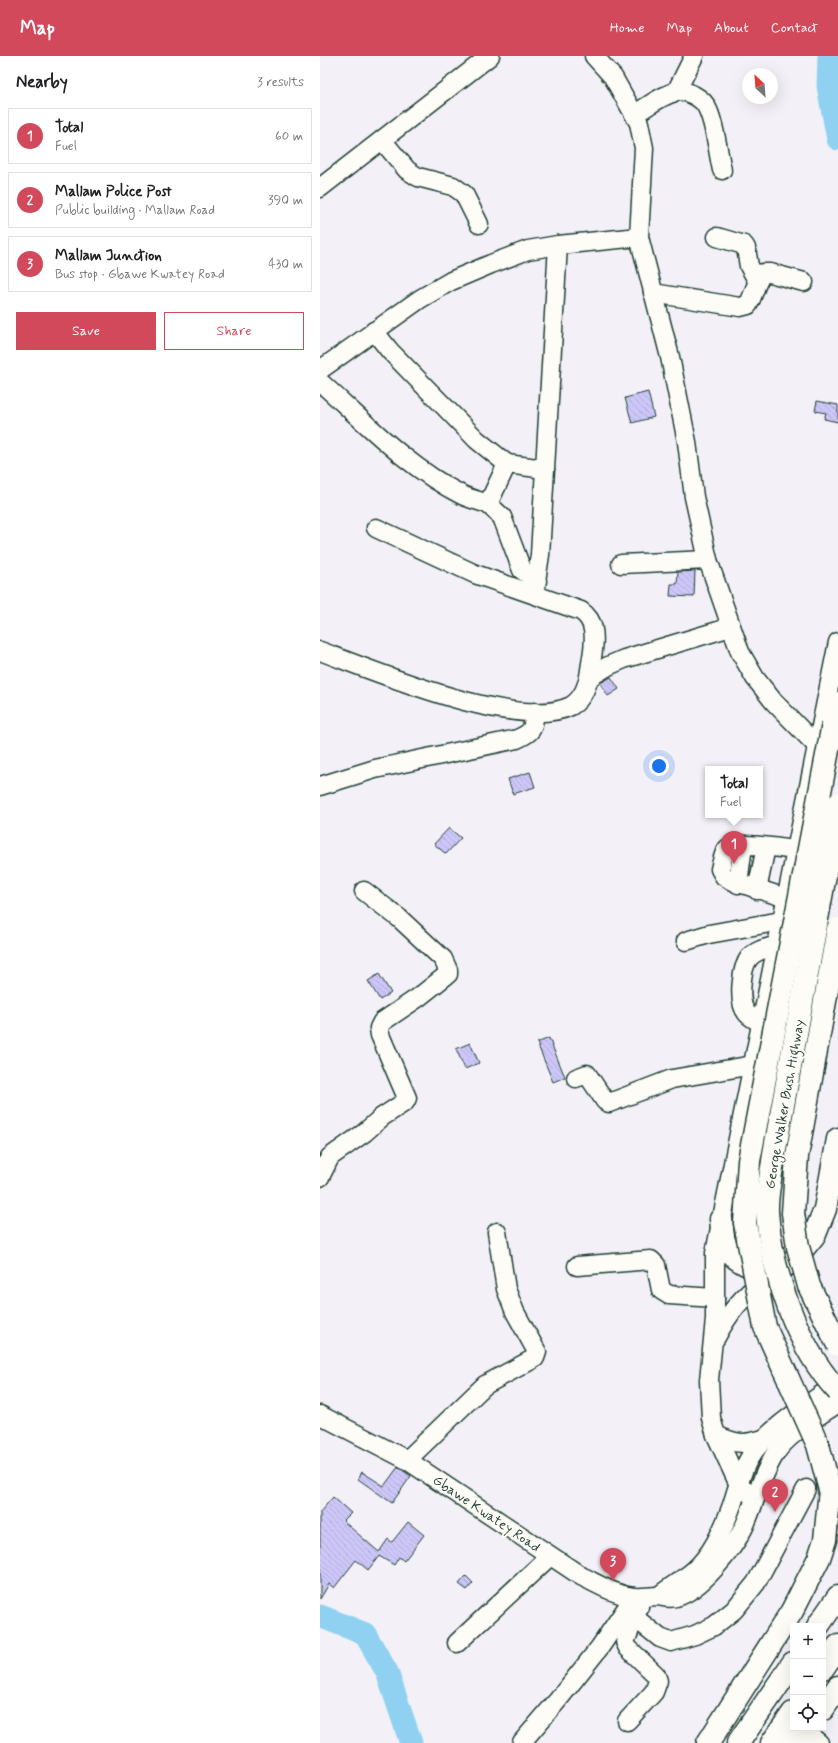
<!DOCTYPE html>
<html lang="en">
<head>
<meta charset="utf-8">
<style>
  :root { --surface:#fff; --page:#f2f2f2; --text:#202124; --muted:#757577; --line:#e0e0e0; --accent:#d1495b }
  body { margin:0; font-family:Mynerve,sans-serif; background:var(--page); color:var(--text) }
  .controls { position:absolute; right:12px; bottom:12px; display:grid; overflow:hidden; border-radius:0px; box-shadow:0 4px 16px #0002 }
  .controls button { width:36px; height:36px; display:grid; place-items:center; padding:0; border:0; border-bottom:1px solid var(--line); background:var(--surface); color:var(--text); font:20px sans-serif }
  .compass { position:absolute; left:422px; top:12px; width:36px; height:36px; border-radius:50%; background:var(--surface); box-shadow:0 4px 16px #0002; rotate:334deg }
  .you { position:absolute; left:339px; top:710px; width:14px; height:14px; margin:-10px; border:3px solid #fff; border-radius:50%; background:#1a73e8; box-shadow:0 0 0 6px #1a73e833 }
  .badge { display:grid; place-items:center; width:26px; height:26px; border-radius:50%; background:var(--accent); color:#fff; font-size:13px; font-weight:700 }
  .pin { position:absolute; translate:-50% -33px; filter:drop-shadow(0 1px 2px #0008) }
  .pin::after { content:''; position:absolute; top:21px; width:14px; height:12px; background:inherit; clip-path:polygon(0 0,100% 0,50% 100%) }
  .popup { position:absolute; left:385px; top:710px; width:58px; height:52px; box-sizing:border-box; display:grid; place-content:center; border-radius:0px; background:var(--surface); filter:drop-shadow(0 1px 3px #0005); font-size:13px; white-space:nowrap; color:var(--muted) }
  .popup b { font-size:15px; color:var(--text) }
  .popup::after { content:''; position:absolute; left:50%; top:100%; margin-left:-8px; border:8px solid transparent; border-top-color:var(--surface) }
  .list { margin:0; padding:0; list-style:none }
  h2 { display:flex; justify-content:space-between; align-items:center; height:52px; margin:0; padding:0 16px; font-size:17px }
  h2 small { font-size:13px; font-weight:400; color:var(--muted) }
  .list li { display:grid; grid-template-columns:26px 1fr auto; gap:12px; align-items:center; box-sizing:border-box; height:56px; margin:0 8px 8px; padding:0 8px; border:1px solid var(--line); border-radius:0px }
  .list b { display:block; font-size:15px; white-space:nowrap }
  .list p { margin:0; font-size:13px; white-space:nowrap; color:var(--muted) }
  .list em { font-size:13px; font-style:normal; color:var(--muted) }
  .actions { display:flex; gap:8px; padding:12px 16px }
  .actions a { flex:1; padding:9px 0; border:1px solid var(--accent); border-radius:0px; text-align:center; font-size:14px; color:var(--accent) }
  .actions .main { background:var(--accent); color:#fff }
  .icon { flex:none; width:22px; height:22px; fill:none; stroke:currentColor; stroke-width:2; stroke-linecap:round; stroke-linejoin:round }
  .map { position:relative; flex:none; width:518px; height:1687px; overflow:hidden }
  header { display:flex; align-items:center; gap:24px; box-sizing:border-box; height:56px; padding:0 20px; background:var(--accent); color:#fff }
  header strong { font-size:19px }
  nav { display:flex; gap:22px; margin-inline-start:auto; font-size:14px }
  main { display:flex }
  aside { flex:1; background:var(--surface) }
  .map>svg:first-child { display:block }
</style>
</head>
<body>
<header>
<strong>Map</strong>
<nav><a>Home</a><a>Map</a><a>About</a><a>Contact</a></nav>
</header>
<main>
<aside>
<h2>Nearby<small>3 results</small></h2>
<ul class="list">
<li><span class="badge">1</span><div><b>Total</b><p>Fuel</p></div><em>60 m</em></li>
<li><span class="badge">2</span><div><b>Mallam Police Post</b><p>Public building · Mallam Road</p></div><em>390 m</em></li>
<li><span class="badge">3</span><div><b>Mallam Junction</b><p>Bus stop · Gbawe Kwatey Road</p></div><em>430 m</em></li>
</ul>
<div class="actions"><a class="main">Save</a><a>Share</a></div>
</aside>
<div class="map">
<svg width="518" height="1687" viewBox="0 0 518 1687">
  <defs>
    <pattern id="building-back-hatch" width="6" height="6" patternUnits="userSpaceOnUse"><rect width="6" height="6" fill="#cdc7f9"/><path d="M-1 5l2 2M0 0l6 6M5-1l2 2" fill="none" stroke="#b0acd6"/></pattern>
  </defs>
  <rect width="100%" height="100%" fill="#f3f1f7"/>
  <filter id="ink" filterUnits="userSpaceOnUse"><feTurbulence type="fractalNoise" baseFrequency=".025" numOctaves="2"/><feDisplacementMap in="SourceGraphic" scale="8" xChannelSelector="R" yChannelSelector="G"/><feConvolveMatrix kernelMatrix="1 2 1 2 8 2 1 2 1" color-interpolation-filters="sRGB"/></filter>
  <g filter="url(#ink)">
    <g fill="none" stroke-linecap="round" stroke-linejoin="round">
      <g stroke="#90d1f1" stroke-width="23">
        <polyline points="509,0 508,30 518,83"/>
        <polyline points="0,1560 45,1578 67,1616 91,1687"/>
      </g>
    </g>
    <g fill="url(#building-back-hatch)" stroke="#1f3d34">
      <polygon points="328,336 334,361 312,367 305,342"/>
      <polygon points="497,345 518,349 518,366 504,363 506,357 495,355"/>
      <polygon points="375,515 374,541 350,540 351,528 357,528 358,516"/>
      <polygon points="291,621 299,633 288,640 280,627"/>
      <polygon points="210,716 215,731 193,738 188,723"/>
      <polygon points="129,772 141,782 126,798 114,788"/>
      <polygon points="59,918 71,937 60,944 48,925"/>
      <polygon points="229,982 245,1021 233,1026 217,987"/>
      <polygon points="150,987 159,1007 145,1013 136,993"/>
      <polygon points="78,1411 91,1420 72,1447 38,1423 42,1416 64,1430"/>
      <polygon points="13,1441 31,1457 23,1465 59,1496 68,1483 72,1486 88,1466 104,1479 84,1505 79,1501 74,1509 59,1500 48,1514 36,1504 14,1532 9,1528 0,1543 0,1456"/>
      <polygon points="146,1520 153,1527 147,1534 139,1528"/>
    </g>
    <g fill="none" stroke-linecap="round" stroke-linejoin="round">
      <g stroke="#1f3d34" stroke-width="21">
        <g id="minor">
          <polyline points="274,0 293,21 319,67 324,92 319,181 350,301 367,386 374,441 388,504 420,596 435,622 454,646 496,689"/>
          <polyline points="356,36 374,0"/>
          <path d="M315 58C327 51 340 40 355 36 366 33 384 42 388 54 395 69 398 96 402 114"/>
          <polyline points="62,84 87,114 98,121 133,130 144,138 159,168"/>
          <polyline points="0,132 170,0"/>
          <polyline points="397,181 424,189 426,192 429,210 437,224"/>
          <path d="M333 237 420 251 428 249C434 239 435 227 443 217H450L484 226"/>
          <polyline points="0,314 100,243 131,225 171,208 208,194 238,189 319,181"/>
          <path d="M0 326C45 366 88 412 142 439 150 443 160 445 168 448L187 408 157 384 70 295 54 275"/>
          <polyline points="187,408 225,413"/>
          <polyline points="168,448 182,461 202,514 217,525"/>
          <polyline points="301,508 388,504"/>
          <polyline points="214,538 220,499 238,189"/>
          <path d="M0 595C55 615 197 676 251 650 263 643 269 627 270 614 272 599 278 577 269 563 267 560 264 557 261 555L155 518 56 472"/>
          <polyline points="270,621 288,610 304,603 411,571"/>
          <path d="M0 730 55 713 197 683C213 676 213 673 215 656"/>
          <polyline points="418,828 423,789"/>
          <polyline points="437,834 446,791"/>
          <path d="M466 842 410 824 404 820 400 813C402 807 403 797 407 793 415 784 463 793 475 794"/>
          <polyline points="366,885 389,878 461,865"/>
          <path d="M441 967C436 964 429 961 426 956 418 946 421 912 429 902 436 894 447 892 457 889"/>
          <polyline points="256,1022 267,1018 285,1045 289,1047 352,1023 433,1009"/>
          <polyline points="0,1121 10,1101 44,1077 62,1061 85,1046 87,1042 60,979 59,972 62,966 99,941 128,918 128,914 123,903 79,862 44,835"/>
          <polyline points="257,1210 331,1204 336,1209 341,1234 349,1239 395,1242"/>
          <path d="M395 1283C410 1255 421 1242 446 1222"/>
          <path d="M0 1359 87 1404 261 1520C276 1527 291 1537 308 1540 319 1543 327 1540 338 1540 344 1541 349 1543 356 1541 380 1535 414 1492 424 1471 435 1447 441 1420 455 1398 466 1379 499 1360 518 1347"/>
          <path d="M396 1379C417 1389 425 1389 446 1382"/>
          <polyline points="87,1404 165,1329 215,1302 217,1296 195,1256 186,1233 177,1176"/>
          <polyline points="435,1442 419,1429 396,1379 391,1362 389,1324 395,1263 395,1197 518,586"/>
          <path d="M340 1539C350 1531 362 1524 372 1516 392 1499 403 1474 412 1449 417 1434 421 1415 430 1401 450 1370 488 1349 518 1327"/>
          <polyline points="314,1561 340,1582 351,1586 375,1579 394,1570 414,1554 436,1527 486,1433"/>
          <polyline points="137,1587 230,1500"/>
          <polyline points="307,1665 334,1636 338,1625 336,1619 308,1592 305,1586 319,1551"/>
          <polyline points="484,1675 499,1687"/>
          <polyline points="202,1686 238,1644 280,1591 314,1541"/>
        </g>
      </g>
      <g stroke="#1f3d34" stroke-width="25">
        <g id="highway">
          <polyline points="513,668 518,647"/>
          <path d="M401 1163C402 1170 402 1178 404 1185 410 1205 433 1212 452 1218L473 1205 495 1178 505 1153 518 1083"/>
          <polyline points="498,1570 518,1541"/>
          <polyline points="503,1612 518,1590"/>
          <polyline points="503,1653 518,1631"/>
          <polyline points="388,1687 472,1555 499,1502 505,1484 510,1434"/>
          <polyline points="418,1687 473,1607"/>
          <polyline points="452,1687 473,1657"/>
          <polyline points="474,1687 487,1672"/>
        </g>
      </g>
      <use href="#minor" stroke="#fdfcf7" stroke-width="18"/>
      <use href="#highway" stroke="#fdfcf7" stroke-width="22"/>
      <g stroke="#1f3d34" stroke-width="25" stroke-linecap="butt">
        <g id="highway-bridge">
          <path d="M518 748 454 1098C452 1116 446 1138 447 1156 451 1214 477 1292 518 1335"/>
          <polyline points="518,873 477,1100 473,1157 478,1191 489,1230 518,1289"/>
          <polyline points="510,1434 498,1389 445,1271 425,1167 429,1105 513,668"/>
        </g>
      </g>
      <use href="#highway-bridge" stroke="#fdfcf7" stroke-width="22"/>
    </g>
  </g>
  <g text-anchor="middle" stroke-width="4" stroke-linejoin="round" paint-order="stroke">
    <g font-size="14" fill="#1f3d34" stroke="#fdfcf7">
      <text transform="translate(464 1048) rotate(-80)" y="5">George Walker Bush Highway</text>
      <text transform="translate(167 1457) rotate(34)" y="5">Gbawe Kwatey Road</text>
    </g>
  </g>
</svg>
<div class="controls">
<button>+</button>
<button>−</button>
<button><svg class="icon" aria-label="locate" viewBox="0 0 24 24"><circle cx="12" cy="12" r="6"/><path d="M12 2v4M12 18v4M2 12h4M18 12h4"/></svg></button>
</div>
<svg class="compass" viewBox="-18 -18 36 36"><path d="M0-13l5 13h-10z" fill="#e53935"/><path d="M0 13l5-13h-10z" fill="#757577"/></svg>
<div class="you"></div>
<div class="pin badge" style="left:414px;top:808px">1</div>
<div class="popup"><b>Total</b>Fuel</div>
<div class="pin badge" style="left:455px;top:1456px">2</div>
<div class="pin badge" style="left:293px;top:1525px">3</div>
</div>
</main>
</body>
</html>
